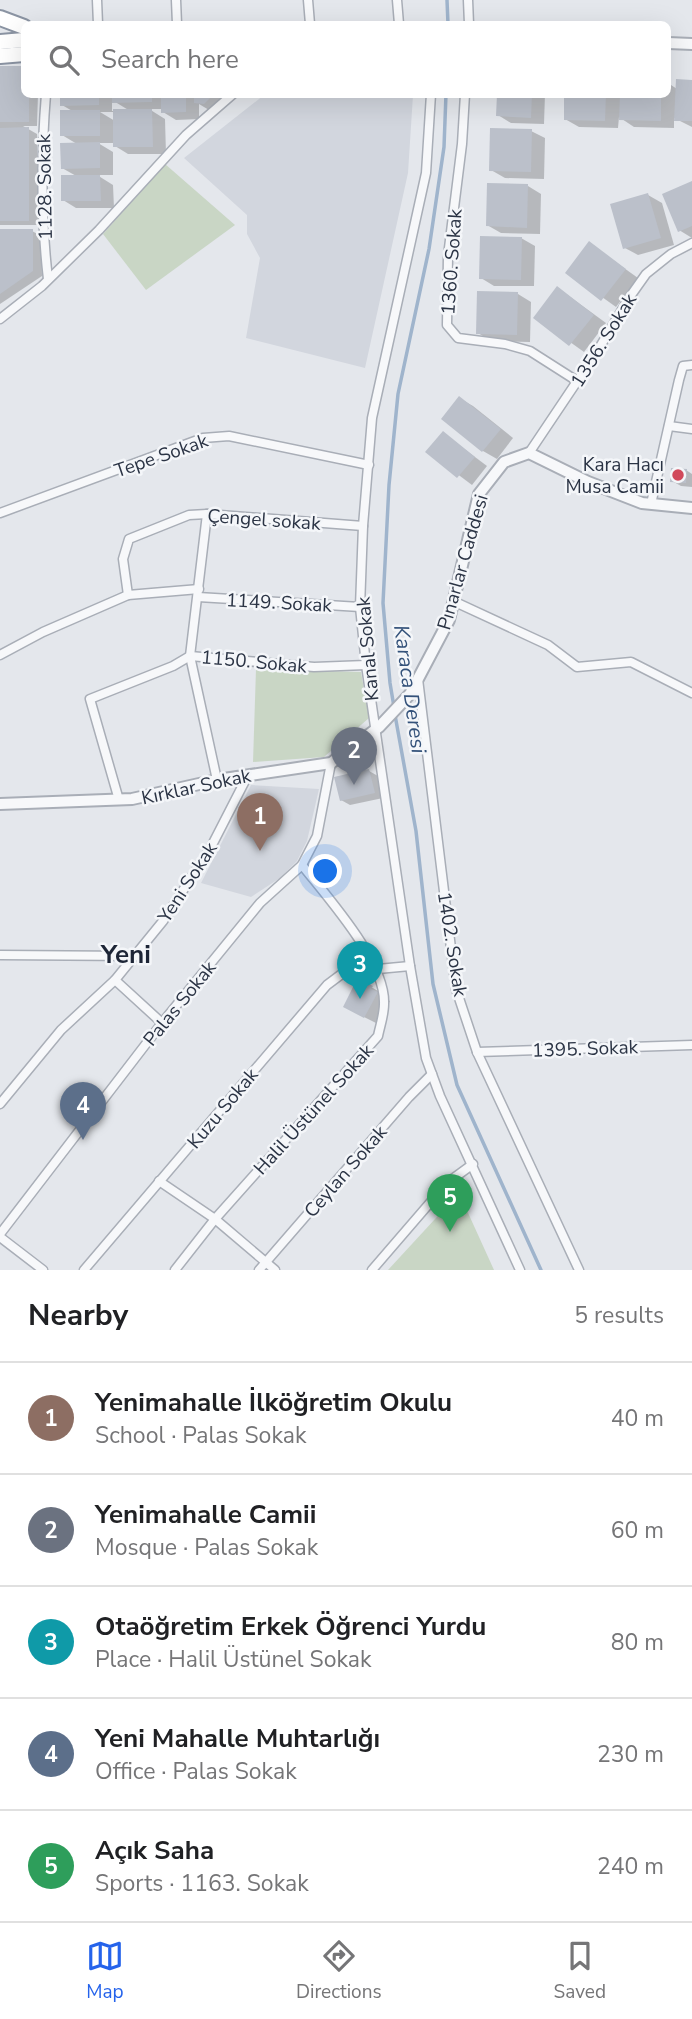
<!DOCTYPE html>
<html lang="en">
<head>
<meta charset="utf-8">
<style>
  :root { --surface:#fff; --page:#f6f6f6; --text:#202124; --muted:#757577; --line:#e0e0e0; --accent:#2563eb }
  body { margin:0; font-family:"Nunito Sans",sans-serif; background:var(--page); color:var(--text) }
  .you { position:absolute; left:326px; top:872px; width:24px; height:24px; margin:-18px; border:5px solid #fff; border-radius:50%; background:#1a73e8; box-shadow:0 0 0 10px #1a73e833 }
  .badge { display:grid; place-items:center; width:46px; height:46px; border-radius:50%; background:var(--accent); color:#fff; font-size:23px; font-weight:700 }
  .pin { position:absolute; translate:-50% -58px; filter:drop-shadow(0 2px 4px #0008) }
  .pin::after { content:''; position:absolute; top:37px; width:24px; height:21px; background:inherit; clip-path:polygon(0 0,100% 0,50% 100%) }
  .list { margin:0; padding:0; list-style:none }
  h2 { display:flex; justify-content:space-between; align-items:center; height:91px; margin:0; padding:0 28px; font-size:30px }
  h2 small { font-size:23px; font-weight:400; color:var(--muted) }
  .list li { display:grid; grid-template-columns:46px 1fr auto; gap:21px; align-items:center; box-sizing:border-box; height:112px; padding:0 28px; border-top:2px solid var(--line) }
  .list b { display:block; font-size:26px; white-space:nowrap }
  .list p { margin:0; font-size:23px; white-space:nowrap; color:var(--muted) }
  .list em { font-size:23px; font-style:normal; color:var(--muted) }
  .icon { flex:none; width:38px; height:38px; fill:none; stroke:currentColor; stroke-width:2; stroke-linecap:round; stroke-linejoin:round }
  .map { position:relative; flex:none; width:692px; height:1270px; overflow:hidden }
  .search { position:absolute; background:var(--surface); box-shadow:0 7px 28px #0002; left:21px; right:21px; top:21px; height:77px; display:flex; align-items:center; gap:18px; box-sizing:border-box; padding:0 24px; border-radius:10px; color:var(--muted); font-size:26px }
  .sheet { height:651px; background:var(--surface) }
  nav { display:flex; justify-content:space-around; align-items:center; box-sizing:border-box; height:98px; border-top:2px solid var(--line); background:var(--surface); font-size:19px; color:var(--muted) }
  nav a { display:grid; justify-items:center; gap:4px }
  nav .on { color:var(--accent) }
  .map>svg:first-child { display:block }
</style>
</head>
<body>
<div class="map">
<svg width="692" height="1270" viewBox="0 0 692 1270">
  <rect width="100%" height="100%" fill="#e4e7ec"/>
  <g fill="#d2d6de">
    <polygon points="264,95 413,95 408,173 365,368 246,338 260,258 247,234 247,215 184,158"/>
    <polygon points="251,785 319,789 307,841 297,861 280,878 251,897 201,883"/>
  </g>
  <g fill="#c9d6c5">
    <polygon points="165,164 235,225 146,290 103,234"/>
    <polygon points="256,669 361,672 369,718 324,757 253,762"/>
    <polygon points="459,1193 494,1270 388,1270"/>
  </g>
  <g fill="#0003" fill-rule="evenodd">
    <polygon points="0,68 24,68 24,94 38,94 37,126 23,126 37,134 38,225 0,225"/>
    <polygon points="692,82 692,127 674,118 674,128 634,127 619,117 618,128 579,127 565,119 566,94 668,94 668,83 677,89"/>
    <path d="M61 94H235L209 110 199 104V119L176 120 163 112V109H149L165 119 166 154H128L115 146V143H98L113 152V175H97L113 185 114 208H76L63 200 78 177 62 168 77 144 62 135 74 112 62 105ZM112 100 130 111H112ZM100 112H115V121Z"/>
    <polygon points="499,94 545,94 544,124 511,123 498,115"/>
    <polygon points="531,131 545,138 544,179 505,178 491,170"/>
    <polygon points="692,183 692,238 679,230"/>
    <polygon points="528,186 541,194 540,234 501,233 487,225"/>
    <polygon points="648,195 662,203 674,245 638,255 625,248"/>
    <polygon points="0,231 32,231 41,236 42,276 0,304"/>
    <polygon points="521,238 535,246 534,286 494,286 481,278"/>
    <polygon points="589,243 638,278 616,307 567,272"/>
    <polygon points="558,288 606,323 584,352 535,317"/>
    <polygon points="518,294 531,302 530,342 491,341 478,333"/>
    <polygon points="459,398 473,406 513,438 497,459 483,451 443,419"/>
    <polygon points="443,433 487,466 472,485 428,452"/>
    <polygon points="686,470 692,474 692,487 681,486 672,481"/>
    <polygon points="369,771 378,776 383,798 350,805 341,800"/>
    <polygon points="366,984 385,995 384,998 390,1001 378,1024 358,1014"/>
  </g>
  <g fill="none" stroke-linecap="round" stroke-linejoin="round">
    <g stroke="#9fb4cc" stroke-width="3.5">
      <polyline points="447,0 448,24"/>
      <polyline points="394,707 390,683 383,603 389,485 398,394 429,249 444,147 446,94"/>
      <polyline points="395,715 416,831 433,984 457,1085 541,1270"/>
    </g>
  </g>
  <g fill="#bbc0ca">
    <polygon points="0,66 24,66 24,94 29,94 29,122 0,122"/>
    <polygon points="676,79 692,80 692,121 674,121"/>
    <polygon points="60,94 99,94 99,105 60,106"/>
    <polygon points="112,94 152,94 152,102 112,103"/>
    <polygon points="161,94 186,94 186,112 161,113"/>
    <polygon points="194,94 214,94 204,104 194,103"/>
    <polygon points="497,94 532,94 531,118 496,116"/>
    <polygon points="564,94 606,94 605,121 564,120"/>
    <polygon points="620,94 661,94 661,121 619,120"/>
    <polygon points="113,109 152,109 153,147 113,147"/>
    <rect x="60" y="110" width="40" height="26"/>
    <polygon points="29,127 29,221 0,221 0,128"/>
    <polygon points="490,128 532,129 531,172 489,171"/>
    <polygon points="100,142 100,168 61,169 60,143"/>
    <polygon points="61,175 100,175 101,201 61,201"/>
    <polygon points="692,181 692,226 678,232 662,194"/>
    <polygon points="487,183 528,184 527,228 486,226"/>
    <polygon points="648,193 661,238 623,249 610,204"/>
    <polygon points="0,229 33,229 33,271 0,294"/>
    <polygon points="480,236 522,237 521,280 479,279"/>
    <polygon points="589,241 626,269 601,301 565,273"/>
    <polygon points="557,286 594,315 569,346 533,318"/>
    <polygon points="477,291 518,292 517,335 476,334"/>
    <polygon points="459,396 501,429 482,452 441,419"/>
    <polygon points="443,431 475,457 457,478 425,452"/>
    <polygon points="671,468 687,469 686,483 670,482"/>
    <polygon points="369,769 375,793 340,801 334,777"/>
    <polygon points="365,982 373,986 371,989 378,992 364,1018 343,1007 355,983 362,987"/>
  </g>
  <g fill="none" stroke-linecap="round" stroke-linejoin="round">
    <g stroke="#a9aeb7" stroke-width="11">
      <g id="minor">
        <polyline points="97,0 98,24"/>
        <polyline points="176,0 177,24"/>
        <polyline points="308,0 310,24"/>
        <polyline points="397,0 399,24"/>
        <polyline points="468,0 469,24"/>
        <path d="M46 94C41 156 41 219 48 279"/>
        <polyline points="431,94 426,173 372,418 363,526 360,607 366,665 410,966 426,1058 440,1096 520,1270"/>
        <polyline points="465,94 462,144 448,256 447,325 458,338 505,344 530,351 577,381"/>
        <polyline points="0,319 42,286 99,230 186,135 233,94"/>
        <polyline points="669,426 692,429"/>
        <polyline points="529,453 598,350 629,298 646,274 671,254 692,243"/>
        <polyline points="651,504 679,380 683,366 692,365"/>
        <polyline points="0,513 203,438 229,436 369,465"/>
        <polyline points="207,514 190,656 217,780"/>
        <polyline points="199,589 128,595 123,559 129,539 189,515 207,514 363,526"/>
        <polyline points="198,597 360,607"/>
        <polyline points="453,601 548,645 577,667 631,662 692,693"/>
        <polyline points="0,655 43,632 128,595"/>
        <polyline points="418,679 456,989 477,1052 579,1270"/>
        <polyline points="119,800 90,699 173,666 190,656 314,667 366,665"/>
        <polyline points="0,955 135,956"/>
        <polyline points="378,969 410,966"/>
        <polyline points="115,980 162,1023"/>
        <polyline points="477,1052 692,1045"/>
        <polyline points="0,1104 61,1030 115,980 163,921 210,849 248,775"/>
        <polyline points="159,1181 215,1219 275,1270"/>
        <polyline points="0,1234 162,1023 260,903 302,865 317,836 331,763"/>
        <polyline points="0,1237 43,1270"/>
        <polyline points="84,1270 327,985 367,955"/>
        <path d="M175 1270 215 1219 378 1036C380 1026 384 1015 384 1004 386 962 328 898 302 865"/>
        <polyline points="259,1270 409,1097 432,1074"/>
        <polyline points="372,1270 447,1183 473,1164"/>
      </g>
    </g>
    <g stroke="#a9aeb7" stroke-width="14">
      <g id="tertiary">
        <polyline points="668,43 692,44"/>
        <polyline points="0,804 132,799 217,780 331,763 379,727 410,694 449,620 479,494 504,462 529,453 588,482 642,503 692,508"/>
      </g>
    </g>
    <g stroke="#8b94a3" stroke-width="18">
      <g id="trunk">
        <polyline points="0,18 24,27"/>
        <polyline points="0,42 24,40"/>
        <polyline points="0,56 24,54"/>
      </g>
    </g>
    <use href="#minor" stroke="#f7f8fa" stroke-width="8"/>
    <use href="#tertiary" stroke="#f7f8fa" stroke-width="10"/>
    <use href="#trunk" stroke="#fff" stroke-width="14"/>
  </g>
  <circle fill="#d1495b" stroke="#f4f6f9" stroke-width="2.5" cx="678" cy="475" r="7"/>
  <g text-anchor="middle" stroke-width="5" stroke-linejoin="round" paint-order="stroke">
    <g font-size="19" fill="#2b3445" stroke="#f4f6f9">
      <text transform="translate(44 187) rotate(-91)" y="7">1128. Sokak</text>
      <text transform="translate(451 262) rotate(-86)" y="7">1360. Sokak</text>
      <text transform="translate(603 340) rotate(-58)" y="7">1356. Sokak</text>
      <text transform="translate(161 455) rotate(-19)" y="7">Tepe Sokak</text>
      <text transform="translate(264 519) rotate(4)" y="7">Çengel sokak</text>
      <text transform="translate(462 562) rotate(-74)" y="7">Pınarlar Caddesi</text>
      <text transform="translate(279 602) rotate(3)" y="7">1149. Sokak</text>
      <text transform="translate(367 649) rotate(-95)" y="7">Kanal Sokak</text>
      <text transform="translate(254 661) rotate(5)" y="7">1150. Sokak</text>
      <text transform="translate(196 786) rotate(-12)" y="7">Kırklar Sokak</text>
      <text transform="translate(187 882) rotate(-57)" y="7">Yeni Sokak</text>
      <text transform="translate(453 944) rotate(81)" y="7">1402. Sokak</text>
      <text transform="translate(179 1003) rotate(-51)" y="7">Palas Sokak</text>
      <text transform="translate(585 1048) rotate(-2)" y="7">1395. Sokak</text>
      <text transform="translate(222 1108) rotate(-50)" y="7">Kuzu Sokak</text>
      <text transform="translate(313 1109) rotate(-48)" y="7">Halil Üstünel Sokak</text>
      <text transform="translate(345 1171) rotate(-49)" y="7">Ceylan Sokak</text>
    </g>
    <g font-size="19" fill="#2b3445" stroke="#f4f6f9" text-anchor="end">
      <text x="664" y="471">Kara Hacı<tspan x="664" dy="22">Musa Camii</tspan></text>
    </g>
    <g font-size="21" font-style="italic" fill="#34527a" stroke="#f4f6f9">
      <text transform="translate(410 689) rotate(82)" y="7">Karaca Deresi</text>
    </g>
    <g font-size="26" font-weight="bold" fill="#1d2536" stroke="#f4f6f9">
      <text x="126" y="963">Yeni</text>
    </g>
  </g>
</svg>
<div class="you"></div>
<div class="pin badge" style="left:260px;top:851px;background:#8d6e63">1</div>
<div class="pin badge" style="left:354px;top:785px;background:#6b7280">2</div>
<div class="pin badge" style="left:360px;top:999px;background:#0f9aa8">3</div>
<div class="pin badge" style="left:83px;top:1140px;background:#5c6f8a">4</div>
<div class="pin badge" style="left:450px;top:1232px;background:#2e9e5b">5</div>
<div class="search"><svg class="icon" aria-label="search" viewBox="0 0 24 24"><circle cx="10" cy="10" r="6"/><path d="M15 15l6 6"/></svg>Search here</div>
</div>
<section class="sheet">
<h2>Nearby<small>5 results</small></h2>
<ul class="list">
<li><span class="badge" style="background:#8d6e63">1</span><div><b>Yenimahalle İlköğretim Okulu</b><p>School · Palas Sokak</p></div><em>40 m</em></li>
<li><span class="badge" style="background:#6b7280">2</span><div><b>Yenimahalle Camii</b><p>Mosque · Palas Sokak</p></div><em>60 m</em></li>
<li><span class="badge" style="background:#0f9aa8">3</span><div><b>Otaöğretim Erkek Öğrenci Yurdu</b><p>Place · Halil Üstünel Sokak</p></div><em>80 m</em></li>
<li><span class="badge" style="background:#5c6f8a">4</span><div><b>Yeni Mahalle Muhtarlığı</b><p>Office · Palas Sokak</p></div><em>230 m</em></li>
<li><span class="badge" style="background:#2e9e5b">5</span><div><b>Açık Saha</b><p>Sports · 1163. Sokak</p></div><em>240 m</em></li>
</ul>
</section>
<nav>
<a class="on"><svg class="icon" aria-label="map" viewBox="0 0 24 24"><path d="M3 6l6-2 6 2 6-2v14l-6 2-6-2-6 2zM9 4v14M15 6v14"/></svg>Map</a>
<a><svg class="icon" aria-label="directions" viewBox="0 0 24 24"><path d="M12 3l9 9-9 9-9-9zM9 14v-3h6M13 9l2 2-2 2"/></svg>Directions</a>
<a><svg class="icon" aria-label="saved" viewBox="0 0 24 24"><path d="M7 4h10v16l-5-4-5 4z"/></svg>Saved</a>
</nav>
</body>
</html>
